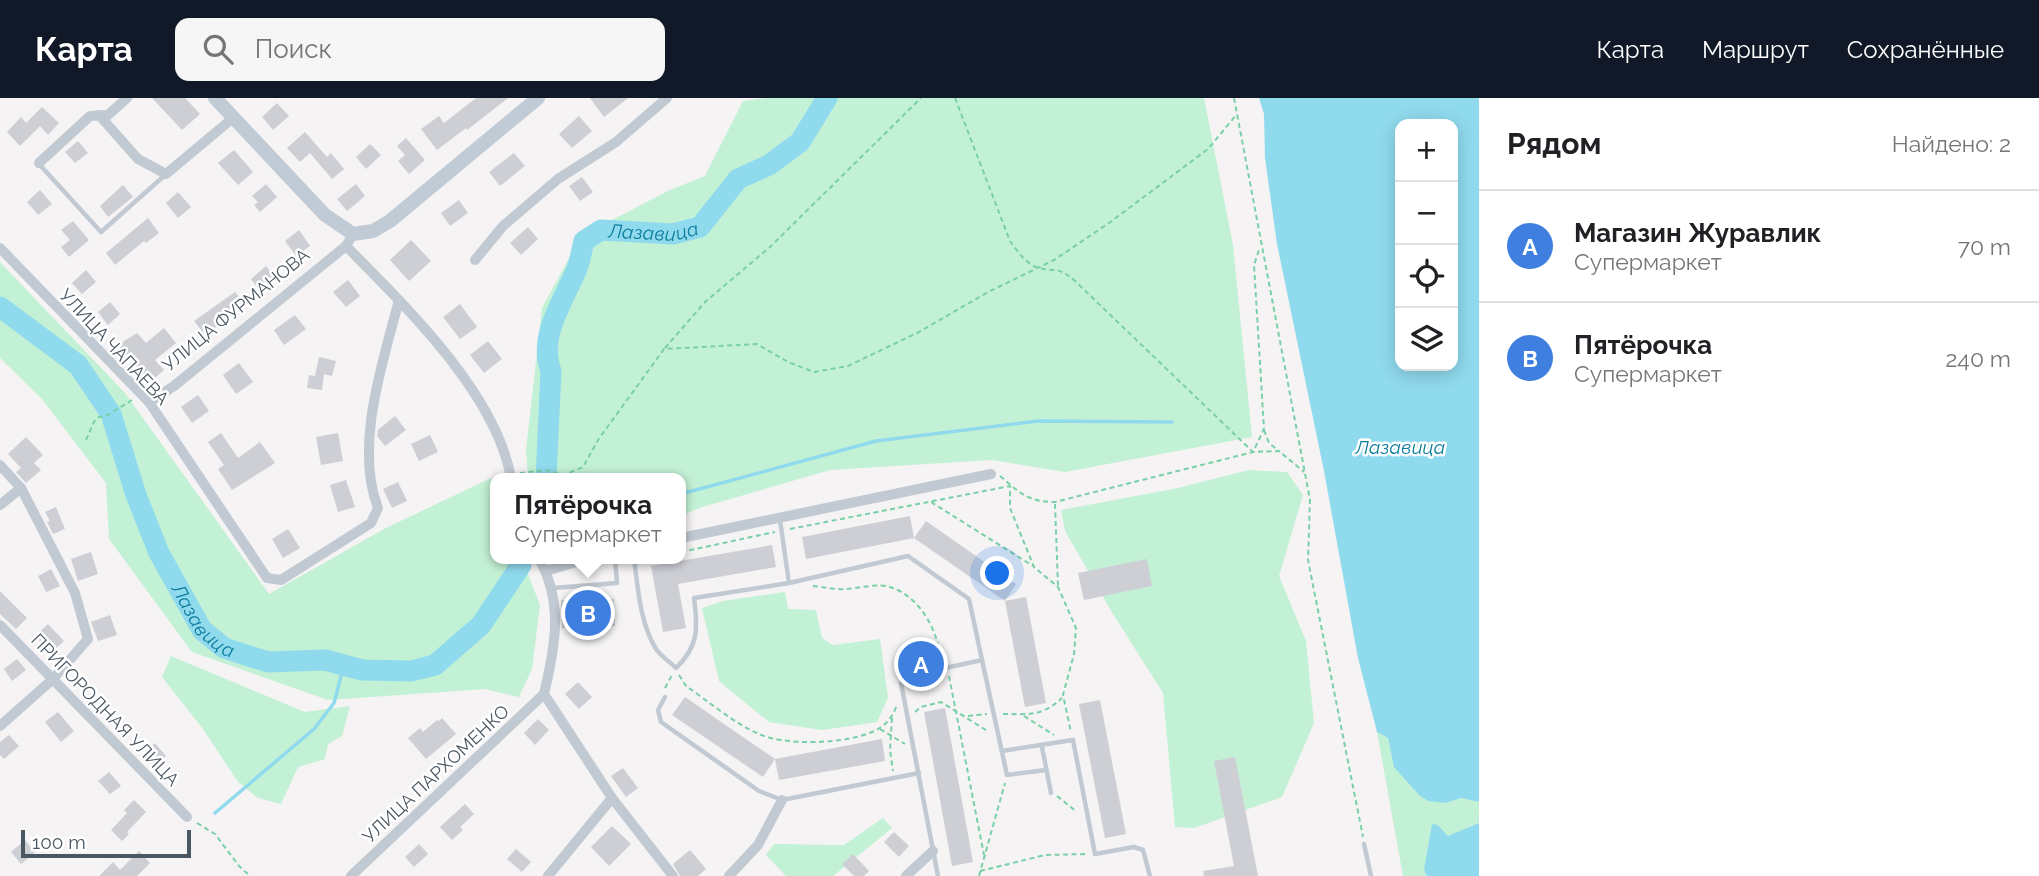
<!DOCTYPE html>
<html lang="ru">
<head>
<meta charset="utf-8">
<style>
  :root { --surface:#fff; --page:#f6f6f6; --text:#202124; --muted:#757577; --line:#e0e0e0; --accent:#111827 }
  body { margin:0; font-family:Raleway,sans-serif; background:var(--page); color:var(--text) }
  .controls { position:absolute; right:21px; top:21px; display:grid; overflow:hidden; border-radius:14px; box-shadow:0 4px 18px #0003 }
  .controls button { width:63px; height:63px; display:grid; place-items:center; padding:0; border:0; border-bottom:2px solid var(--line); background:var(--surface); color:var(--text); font:35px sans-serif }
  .scale { position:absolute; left:21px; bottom:18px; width:170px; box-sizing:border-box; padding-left:7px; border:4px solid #4a5661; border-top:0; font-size:19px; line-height:24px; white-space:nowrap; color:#4a5661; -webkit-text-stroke:5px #fff; paint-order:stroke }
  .you { position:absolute; left:998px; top:476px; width:24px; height:24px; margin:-18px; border:5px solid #fff; border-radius:50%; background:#1a73e8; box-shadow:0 0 0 10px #1a73e833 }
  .badge { display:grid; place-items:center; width:46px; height:46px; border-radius:50%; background:var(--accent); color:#fff; font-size:23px; font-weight:700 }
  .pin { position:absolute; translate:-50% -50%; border:4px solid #fff; box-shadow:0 2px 7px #0006 }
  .popup { position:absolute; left:490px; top:375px; width:196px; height:91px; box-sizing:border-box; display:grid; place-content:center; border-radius:14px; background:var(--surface); filter:drop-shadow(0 2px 5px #0005); font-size:23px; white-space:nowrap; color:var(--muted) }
  .popup b { font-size:26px; color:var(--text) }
  .popup::after { content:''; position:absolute; left:50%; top:100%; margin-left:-14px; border:14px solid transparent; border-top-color:var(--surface) }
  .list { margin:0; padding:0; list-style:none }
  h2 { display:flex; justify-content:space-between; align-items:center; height:91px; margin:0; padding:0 28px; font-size:30px }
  h2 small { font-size:23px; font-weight:400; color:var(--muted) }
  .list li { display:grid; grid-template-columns:46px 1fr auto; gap:21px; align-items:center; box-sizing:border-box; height:112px; padding:0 28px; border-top:2px solid var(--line) }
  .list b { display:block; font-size:26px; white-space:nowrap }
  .list p { margin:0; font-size:23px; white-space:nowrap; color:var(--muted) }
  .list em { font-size:23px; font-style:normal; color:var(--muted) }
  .icon { flex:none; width:38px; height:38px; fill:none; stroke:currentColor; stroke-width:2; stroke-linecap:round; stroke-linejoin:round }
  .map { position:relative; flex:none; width:1479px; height:778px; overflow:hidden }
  header { display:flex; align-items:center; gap:42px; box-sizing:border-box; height:98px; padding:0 35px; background:var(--accent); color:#fff }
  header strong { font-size:33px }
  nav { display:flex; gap:38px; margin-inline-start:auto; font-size:24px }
  .search { width:490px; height:63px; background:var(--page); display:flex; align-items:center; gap:18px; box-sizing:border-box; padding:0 24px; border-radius:14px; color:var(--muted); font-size:26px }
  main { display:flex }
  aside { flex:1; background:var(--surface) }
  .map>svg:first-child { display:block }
</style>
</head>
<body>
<header>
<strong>Карта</strong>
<div class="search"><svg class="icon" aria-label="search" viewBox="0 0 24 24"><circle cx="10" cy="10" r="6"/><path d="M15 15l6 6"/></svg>Поиск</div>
<nav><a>Карта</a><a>Маршрут</a><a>Сохранённые</a></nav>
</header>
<main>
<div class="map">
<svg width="1479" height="778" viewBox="0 0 1479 778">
  <rect width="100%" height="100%" fill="#f5f3f3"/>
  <g fill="#c3f1d5">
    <polygon points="765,0 1204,0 1233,147 1252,339 1065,374 992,362 830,372 699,410 681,418 681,380 528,380 526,352 542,210 581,138 670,92 705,78 743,3"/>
    <polygon points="0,164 125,295 269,496 386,430 491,380 495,391 495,461 522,461 540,507 532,571 519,599 485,591 328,602 192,554 109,441 106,385 42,301 0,260"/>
    <polygon points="1249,372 1287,374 1303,397 1279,478 1306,543 1314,625 1282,699 1194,730 1175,729 1163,595 1113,516 1065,433 1061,412 1178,390"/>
    <polygon points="785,494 788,511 816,512 822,540 833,547 880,541 888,600 877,624 822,632 769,624 719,583 702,510 723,503"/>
    <polygon points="171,558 305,614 350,608 342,638 328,646 325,661 298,669 281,706 258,700 238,684 203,631 162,579"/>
    <polygon points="1377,634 1388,640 1395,669 1446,705 1460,700 1479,704 1479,725 1476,728 1448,738 1438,727 1424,772 1427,778 1403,778"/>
    <polygon points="883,720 892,730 833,778 786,778 766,757 774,746 844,747"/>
  </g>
  <g fill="#90daee" fill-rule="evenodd">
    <path d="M1259 0H1479V704L1461 700 1446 705 1428 703 1419 697 1394 669 1388 640 1377 634 1358 560 1324 373 1277 146 1265 60 1264 16ZM1453 26V268H1400V26Z"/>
    <polygon points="1479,725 1479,778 1427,778 1424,772 1432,726 1438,727 1448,738"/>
  </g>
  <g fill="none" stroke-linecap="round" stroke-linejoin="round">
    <g stroke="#90daee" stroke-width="3.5">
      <polyline points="681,396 876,343 1038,323 1172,324"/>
      <polyline points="215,715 314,631 334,605 344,567"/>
    </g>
    <g stroke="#90daee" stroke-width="21">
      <path id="s1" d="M0 209 78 267 111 316 136 397 159 455 202 532 224 550 268 564 325 562 362 572 411 573 435 567 481 527 521 467"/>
      <path id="s2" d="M546 380 551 273C538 240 562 205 575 175 580 166 581 154 584 143L601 132 673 136 700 129 738 81 769 67 800 44 827 0"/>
    </g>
  </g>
  <g fill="#cdcfd5">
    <polygon points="152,0 185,0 200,16 182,32"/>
    <polygon points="476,0 508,0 467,32 466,30 437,52 421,31 439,18 444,25"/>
    <polygon points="590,0 628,0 604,19"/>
    <polygon points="277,5 289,18 273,32 262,19"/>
    <polygon points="42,9 59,25 48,37 40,28 20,48 7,34 21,19 26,25"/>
    <polygon points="579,18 592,33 572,50 559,36"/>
    <polygon points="305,34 327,59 331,55 344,71 332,81 310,55 300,64 287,50"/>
    <polygon points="406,40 425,62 409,76 398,63 405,57 397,48"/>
    <polygon points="78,43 88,55 75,65 65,54"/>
    <polygon points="370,46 381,57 366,71 356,59"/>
    <polygon points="234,52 253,74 238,87 218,65"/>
    <polygon points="514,55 525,68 500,88 489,74"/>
    <polygon points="582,79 593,94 580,103 569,88"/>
    <polygon points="266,86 277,99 260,114 254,107 258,104 252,98"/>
    <polygon points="356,86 365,98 347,113 337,101"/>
    <polygon points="123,87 133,99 108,119 100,108"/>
    <polygon points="40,92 52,106 38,117 27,104"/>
    <polygon points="178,94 191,109 178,120 166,105"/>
    <polygon points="459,102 468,115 450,128 441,115"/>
    <polygon points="148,120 159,135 146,145 144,143 115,167 106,155"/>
    <polygon points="73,123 89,142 69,159 61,149 70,142 61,132"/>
    <polygon points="528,129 538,141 521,157 510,145"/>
    <polygon points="299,132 310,148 296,158 285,143"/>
    <polygon points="411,142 431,163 409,183 390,162"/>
    <polygon points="266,168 277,182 261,194 251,181"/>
    <polygon points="86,172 96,184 82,196 72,185"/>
    <polygon points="348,182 360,198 346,209 333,194"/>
    <polygon points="235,194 245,207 205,237 194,223"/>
    <polygon points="110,204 120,216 108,227 98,214"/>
    <polygon points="460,206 477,229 460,241 443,219"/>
    <polygon points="295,217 306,231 284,247 274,232"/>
    <polygon points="164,230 176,245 155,262 164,272 149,285 118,247 137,235 146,245"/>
    <polygon points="488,243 502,261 484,275 470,257"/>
    <polygon points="319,259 336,263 332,278 324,276 322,292 307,290 309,277 315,278"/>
    <polygon points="239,265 253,284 236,296 223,277"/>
    <polygon points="198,297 209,313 192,325 181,309"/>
    <polygon points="395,318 406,332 385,348 377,338 378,332"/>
    <polygon points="221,335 238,360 260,344 275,365 232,392 218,371 224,367 208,344"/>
    <polygon points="338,335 343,363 321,367 316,339"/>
    <polygon points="430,337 438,354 419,363 411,346"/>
    <polygon points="26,339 43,357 34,365 41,372 26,385 16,374 21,370 8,356"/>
    <polygon points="346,382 355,409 338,414 330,387"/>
    <polygon points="398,384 407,403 392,410 383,391"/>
    <polygon points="56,409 65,431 53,436 47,424 50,423 45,414"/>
    <polygon points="910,418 914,440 806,461 802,439"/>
    <polygon points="926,423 1016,486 1005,503 914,440"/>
    <polygon points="288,431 300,450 283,460 272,441"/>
    <polygon points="772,447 776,469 678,486 686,530 663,534 651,468"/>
    <polygon points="91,454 98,476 78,483 71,461"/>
    <polygon points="1147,461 1152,488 1084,502 1078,475"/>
    <polygon points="51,471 60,488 46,494 38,478"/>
    <polygon points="0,493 27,520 16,531 0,516"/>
    <polygon points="1026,499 1046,605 1025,609 1005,503"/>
    <polygon points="614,501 615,528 562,530 561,502"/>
    <polygon points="110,517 117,537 98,543 91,524"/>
    <polygon points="48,526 64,543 51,555 35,538"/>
    <polygon points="927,560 929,569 901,576 899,567"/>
    <polygon points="17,561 26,572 12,583 4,571"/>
    <polygon points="578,584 592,599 579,611 565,596"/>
    <polygon points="685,599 775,661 763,679 672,617"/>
    <polygon points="1100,602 1126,736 1105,740 1079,606"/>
    <polygon points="945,610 973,764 952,768 924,614"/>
    <polygon points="58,614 74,633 61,644 45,624"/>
    <polygon points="442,620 456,636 426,661 408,640 420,630 423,634 437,622 439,623"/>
    <polygon points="538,621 549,632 535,647 524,635"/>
    <polygon points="9,637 19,648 4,661 0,657 0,644"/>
    <polygon points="882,641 885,663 779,682 775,661"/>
    <polygon points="155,645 166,658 154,669 142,657"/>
    <polygon points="1235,659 1258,778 1204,778 1203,773 1234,768 1214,663"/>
    <polygon points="623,670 638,690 626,699 611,678"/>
    <polygon points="109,674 121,688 110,696 98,683"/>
    <polygon points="134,702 146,714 127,734 129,736 122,743 111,732 127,715 124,712"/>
    <polygon points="465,706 474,716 460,729 463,732 452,742 440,729"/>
    <polygon points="612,728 631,746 609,768 591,749"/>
    <polygon points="894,734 909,748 899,759 884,744"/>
    <polygon points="25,742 35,754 21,766 11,754"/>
    <polygon points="419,746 428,756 414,769 405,759"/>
    <polygon points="516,751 531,764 522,774 507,761"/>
    <polygon points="690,752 706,771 698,778 680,778 673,766"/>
    <polygon points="139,753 150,765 137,778 99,778 113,764 120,772"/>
    <polygon points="853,756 869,773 864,778 854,778 842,766"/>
  </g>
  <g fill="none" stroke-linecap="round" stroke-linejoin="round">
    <g stroke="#7ad0a6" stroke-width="2" stroke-dasharray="5 3.5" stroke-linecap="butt">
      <path d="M955 0 1010 143C1017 153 1027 167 1039 170 1060 175 1055 167 1075 183L1253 354 1264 331 1254 167 1260 149"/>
      <polyline points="1234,0 1310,402 1308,462 1363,739"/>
      <polyline points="665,250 705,204 770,149 921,0"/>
      <polyline points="1264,332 1269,345 1279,353"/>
      <polyline points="86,342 94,324 99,319 106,318 132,302"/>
      <polyline points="520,375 546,372 564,377 583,369 598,342 664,251 757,246 788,264 814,274 848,268 919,234 988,194 1054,162 1109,125 1208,51 1237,16"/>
      <path d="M1000 378C1020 395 1028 404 1055 404L1253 354 1279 353 1304 374"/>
      <polyline points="931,404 1033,468"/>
      <polyline points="1055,406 1058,488"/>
      <polyline points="790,431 1010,388 1010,410 1034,469 1058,489 1076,530 1074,556 1063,597 1071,634"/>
      <polyline points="681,454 775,434"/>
      <path d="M813 488C824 489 835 492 846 491 859 490 879 485 890 489 921 499 938 533 941 563"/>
      <path d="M679 577 686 588C708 603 735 626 759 636 786 648 844 646 872 634 885 629 892 620 897 607"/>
      <polyline points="949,578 984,757"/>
      <polyline points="665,590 672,577"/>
      <polyline points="915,614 921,609 941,604 989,634"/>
      <path d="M1003 616C1030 616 1041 619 1062 600"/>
      <polyline points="968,618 987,616"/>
      <polyline points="1024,618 1054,637"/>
      <polyline points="892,620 890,652 893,673"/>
      <polyline points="880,631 905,646"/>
      <polyline points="1057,698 1077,714"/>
      <polyline points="197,725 215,736 239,768 250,778"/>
      <polyline points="980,773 1045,757 1086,756"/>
      <polyline points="979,778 1005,685"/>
    </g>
    <g stroke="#c1cad2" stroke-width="4.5">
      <polyline points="39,66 101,134 164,78"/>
      <polyline points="780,422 789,485 908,458 969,501 982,562 913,577 901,585 938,778"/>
      <path d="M634 461C638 490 640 525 656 551 661 558 670 564 676 570 699 548 698 530 694 500L789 485"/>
      <polyline points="553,490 617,485 615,461"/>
      <polyline points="982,562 1007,677 1046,672"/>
      <polyline points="665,599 658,612 661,624 759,693 782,702 919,675"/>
      <polyline points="1042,649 1051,695"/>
      <polyline points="1002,653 1073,642 1095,756 1134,749 1143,752 1150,778"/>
      <polyline points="1364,746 1371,778"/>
    </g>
    <g stroke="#c1cad2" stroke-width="10">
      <polyline points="99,17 138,61 166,76 233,20"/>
      <polyline points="39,65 90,18 108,17 127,0"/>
      <path d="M353 136 346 148C405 208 496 295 511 380"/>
      <path d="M0 150 149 304 267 480 281 482 371 425 378 410C354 348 383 264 399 202"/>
      <polyline points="475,162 503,128 558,81 616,44 667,0"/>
      <polyline points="149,304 174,288 346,148"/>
      <polyline points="0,367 21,390 75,495 88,541 53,581 0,628"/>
      <polyline points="0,407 21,390"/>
      <polyline points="681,440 991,376"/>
      <path d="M539 461C564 504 555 550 544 596L612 700 673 778"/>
      <polyline points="546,473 586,461"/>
      <polyline points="0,527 187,719"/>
      <polyline points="351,778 544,596"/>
      <polyline points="548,778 612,700"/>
      <polyline points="729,778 758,747 782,702"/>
      <polyline points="906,778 933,753"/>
    </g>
    <polyline stroke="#c1cbd6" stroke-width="14" points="215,0 325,117 353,136 373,133 390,123 538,0"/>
  </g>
  <g text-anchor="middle" stroke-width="5" stroke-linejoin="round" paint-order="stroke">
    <g font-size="18" fill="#4a5661" stroke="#fff">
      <text transform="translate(236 212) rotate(-39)" y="6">УЛИЦА ФУРМАНОВА</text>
      <text transform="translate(114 249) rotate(47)" y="6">УЛИЦА ЧАПАЕВА</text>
      <text transform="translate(105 612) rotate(46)" y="6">ПРИГОРОДНАЯ УЛИЦА</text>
      <text transform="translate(436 676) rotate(-43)" y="6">УЛИЦА ПАРХОМЕНКО</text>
    </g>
    <g font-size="19" font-style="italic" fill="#0c7c9b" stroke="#fff">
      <text dy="7" stroke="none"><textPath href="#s2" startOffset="317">Лазавица</textPath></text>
      <text x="1400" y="356">Лазавица</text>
      <text dy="7" stroke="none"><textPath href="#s1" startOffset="385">Лазавица</textPath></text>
    </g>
  </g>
</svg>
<div class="controls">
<button>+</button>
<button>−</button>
<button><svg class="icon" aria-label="locate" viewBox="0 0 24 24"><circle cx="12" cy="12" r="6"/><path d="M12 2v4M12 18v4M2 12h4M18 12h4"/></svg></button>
<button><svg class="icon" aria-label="layers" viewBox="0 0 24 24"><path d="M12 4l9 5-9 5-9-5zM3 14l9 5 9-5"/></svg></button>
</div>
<div class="scale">100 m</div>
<div class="you"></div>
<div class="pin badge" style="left:921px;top:566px;background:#3f7fe0">A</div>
<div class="pin badge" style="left:588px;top:515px;background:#3f7fe0">B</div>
<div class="popup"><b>Пятёрочка</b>Супермаркет</div>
</div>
<aside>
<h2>Рядом<small>Найдено: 2</small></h2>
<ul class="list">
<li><span class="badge" style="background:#3f7fe0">A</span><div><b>Магазин Журавлик</b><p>Супермаркет</p></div><em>70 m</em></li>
<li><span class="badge" style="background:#3f7fe0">B</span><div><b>Пятёрочка</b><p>Супермаркет</p></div><em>240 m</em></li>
</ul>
</aside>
</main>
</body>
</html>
